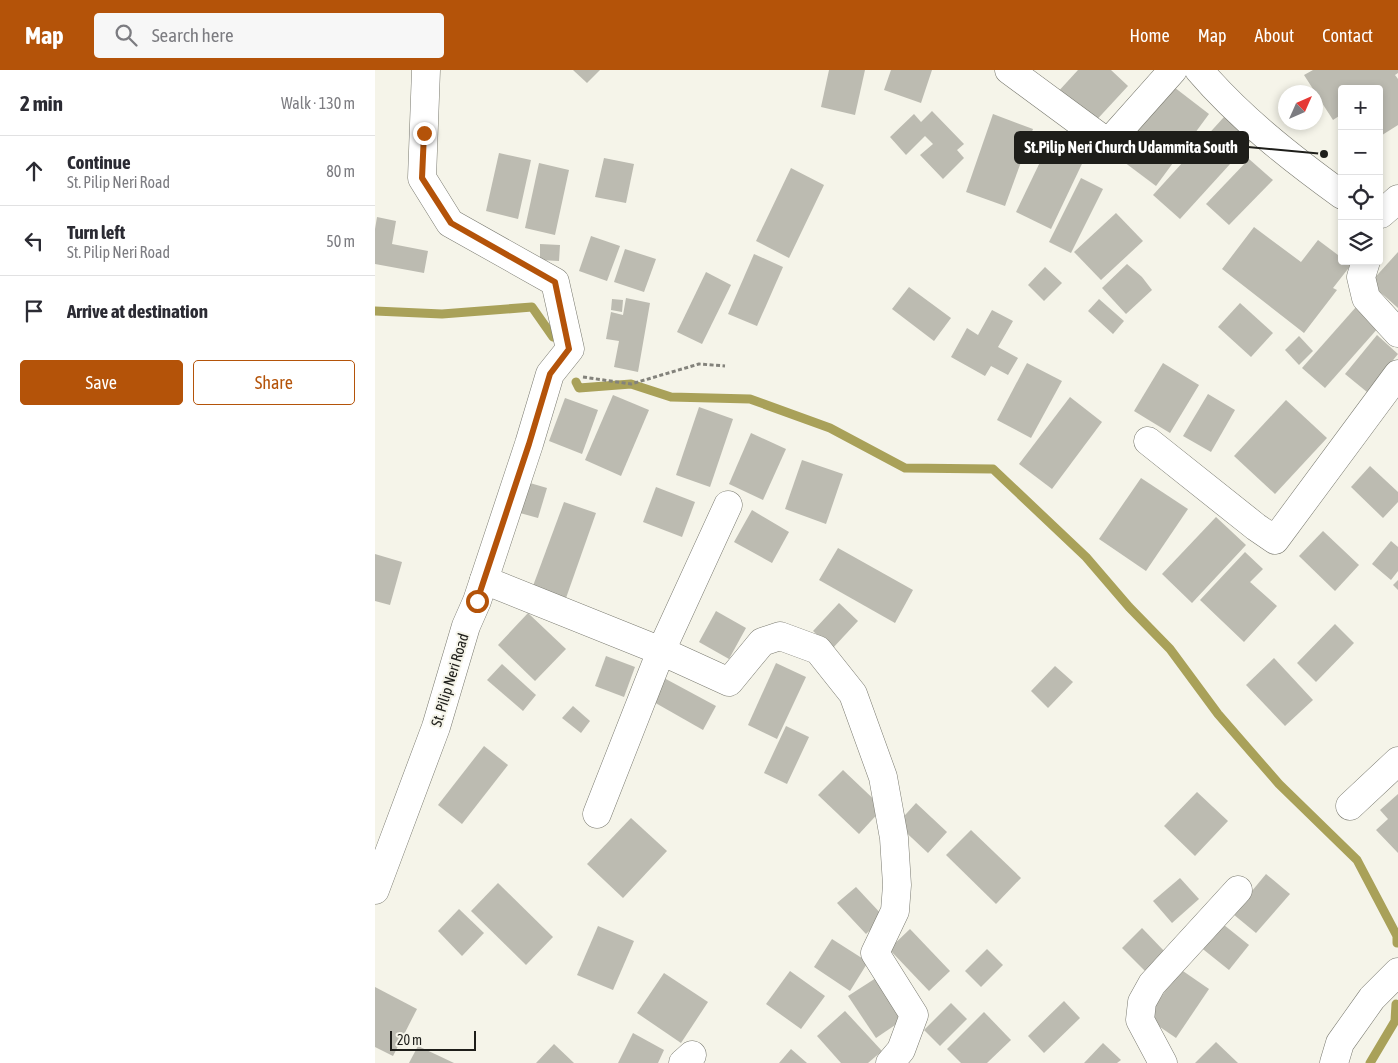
<!DOCTYPE html>
<html lang="en">
<head>
<meta charset="utf-8">
<style>
  :root { --surface:#fff; --page:#f7f7f7; --text:#2b2b33; --muted:#7c7c81; --line:#e1e1e2; --accent:#b45309 }
  body { margin:0; font-family:"Asap Condensed",sans-serif; background:var(--page); color:var(--text) }
  .controls { position:absolute; right:15px; top:15px; display:grid; overflow:hidden; border-radius:5px; box-shadow:0 2px 8px #0003 }
  .controls button { width:45px; height:45px; display:grid; place-items:center; padding:0; border:0; border-bottom:1px solid var(--line); background:var(--surface); color:var(--text); font:25px sans-serif }
  .compass { position:absolute; left:903px; top:15px; width:45px; height:45px; border-radius:50%; background:var(--surface); box-shadow:0 2px 8px #0003; rotate:45deg }
  .scale { position:absolute; left:15px; bottom:12px; width:86px; box-sizing:border-box; padding-left:5px; border:2px solid #1e1e1a; border-top:0; font-size:14px; line-height:18px; white-space:nowrap; color:#1e1e1a; -webkit-text-stroke:4px #f5f4e9; paint-order:stroke }
  .stop { position:absolute; width:15px; height:15px; margin:-11px; border:4px solid #b45309; border-radius:50%; background:#fff }
  .stop.end { background:#b45309; border-color:#fff; box-shadow:0 1px 5px #0008 }
  .list { margin:0; padding:0; list-style:none }
  h2 { display:flex; justify-content:space-between; align-items:center; height:65px; margin:0; padding:0 20px; font-size:21px }
  h2 small { font-size:16px; font-weight:400; color:var(--muted) }
  .list li { display:grid; grid-template-columns:32px 1fr auto; gap:15px; align-items:center; box-sizing:border-box; height:70px; padding:0 20px; border-top:1px solid var(--line) }
  .list b { display:block; font-size:19px; white-space:nowrap }
  .list p { margin:0; font-size:16px; white-space:nowrap; color:var(--muted) }
  .list em { font-size:16px; font-style:normal; color:var(--muted) }
  .actions { display:flex; gap:10px; padding:15px 20px }
  .actions a { flex:1; padding:11px 0; border:1px solid var(--accent); border-radius:5px; text-align:center; font-size:18px; color:var(--accent) }
  .actions .main { background:var(--accent); color:#fff }
  .icon { flex:none; width:28px; height:28px; fill:none; stroke:currentColor; stroke-width:2; stroke-linecap:round; stroke-linejoin:round }
  .map { position:relative; flex:none; width:1023px; height:993px; overflow:hidden }
  header { display:flex; align-items:center; gap:30px; box-sizing:border-box; height:70px; padding:0 25px; background:var(--accent); color:#fff }
  header strong { font-size:24px }
  nav { display:flex; gap:28px; margin-inline-start:auto; font-size:18px }
  .search { width:350px; height:45px; background:var(--page); display:flex; align-items:center; gap:12px; box-sizing:border-box; padding:0 18px; border-radius:5px; color:var(--muted); font-size:19px }
  main { display:flex }
  aside { flex:1; background:var(--surface) }
  .map>svg:first-child { display:block }
</style>
</head>
<body>
<header>
<strong>Map</strong>
<div class="search"><svg class="icon" aria-label="search" viewBox="0 0 24 24"><circle cx="10" cy="10" r="6"/><path d="M15 15l6 6"/></svg>Search here</div>
<nav><a>Home</a><a>Map</a><a>About</a><a>Contact</a></nav>
</header>
<main>
<aside>
<h2>2 min<small>Walk · 130 m</small></h2>
<ul class="list">
<li><svg class="icon" aria-label="ahead" viewBox="0 0 24 24"><path d="M12 20V5M6 11l6-6 6 6"/></svg><div><b>Continue</b><p>St. Pilip Neri Road</p></div><em>80 m</em></li>
<li><svg class="icon" aria-label="left" viewBox="0 0 24 24"><path d="M17 20v-9H6M10 6l-5 5 5 5"/></svg><div><b>Turn left</b><p>St. Pilip Neri Road</p></div><em>50 m</em></li>
<li><svg class="icon" aria-label="arrive" viewBox="0 0 24 24"><path d="M6 21V4h12l-3 4 3 4H6"/></svg><div><b>Arrive at destination</b></div></li>
</ul>
<div class="actions"><a class="main">Save</a><a>Share</a></div>
</aside>
<div class="map">
<svg width="1023" height="993" viewBox="0 0 1023 993">
  <rect width="100%" height="100%" fill="#f5f4e9"/>
  <g fill="none" stroke-linecap="round" stroke-linejoin="round">
    <g stroke="#a9a159" stroke-width="9">
      <polyline points="0,241 67,244 157,237 178,267"/>
      <polyline points="201,312 204,318 256,314 296,327 375,329 455,358 530,398 618,399 711,487 754,537 795,579 843,644 904,714 982,790 1022,866 1022,873"/>
      <polyline points="995,993 1020,951 1021,934"/>
    </g>
  </g>
  <g fill="#bcbbb1">
    <polygon points="198,0 225,0 212,13"/>
    <polygon points="454,0 490,0 480,45 446,37"/>
    <polygon points="516,0 557,0 546,33 509,20"/>
    <polygon points="703,0 736,0 753,16 716,56 681,24"/>
    <polygon points="938,0 1023,0 1023,3 1020,5 1023,9 1023,55 1004,67 1004,19 967,19 967,44 958,50 929,5"/>
    <polygon points="795,14 834,44 781,116 741,86"/>
    <polygon points="557,41 589,74 582,80 589,88 568,109 545,85 558,74 550,66 531,85 515,67 539,44 546,52"/>
    <polygon points="618,44 658,59 630,136 591,122"/>
    <polygon points="849,47 876,71 805,149 778,125"/>
    <polygon points="680,61 715,77 676,159 641,142"/>
    <polygon points="124,83 156,90 143,149 111,141"/>
    <polygon points="229,88 259,94 251,133 220,127"/>
    <polygon points="874,89 898,110 854,155 831,134"/>
    <polygon points="164,93 194,100 180,165 150,158"/>
    <polygon points="416,98 449,115 414,188 381,171"/>
    <polygon points="706,108 728,119 696,183 674,172"/>
    <polygon points="741,143 768,171 726,210 699,182"/>
    <polygon points="2,147 21,151 17,174 53,181 49,203 0,194 0,159"/>
    <polygon points="879,157 926,192 943,170 967,188 967,191 970,191 976,195 958,218 962,220 929,263 847,199"/>
    <polygon points="216,166 245,176 232,211 204,201"/>
    <polygon points="165,174 185,175 184,191 165,190"/>
    <polygon points="250,179 281,189 269,222 239,212"/>
    <polygon points="1023,182 1023,238 995,213"/>
    <polygon points="379,184 408,197 382,256 353,244"/>
    <polygon points="752,194 767,207 777,220 751,244 727,218"/>
    <polygon points="670,197 687,213 669,231 653,215"/>
    <polygon points="331,202 356,215 327,274 302,262"/>
    <polygon points="534,217 576,248 559,271 517,239"/>
    <polygon points="251,228 275,233 263,302 239,297 244,271 231,269 236,242 248,245"/>
    <polygon points="237,229 248,230 247,242 236,240"/>
    <polygon points="724,229 749,251 738,264 713,241"/>
    <polygon points="865,233 898,263 876,287 843,257"/>
    <polygon points="981,237 1004,257 950,318 927,298"/>
    <polygon points="617,240 638,251 623,277 643,288 633,305 616,296 610,306 576,287 592,258 603,265"/>
    <polygon points="1002,265 1023,284 992,322 970,304"/>
    <polygon points="924,266 938,281 924,295 910,280"/>
    <polygon points="652,293 687,311 656,368 622,350"/>
    <polygon points="788,293 824,315 795,363 759,341"/>
    <polygon points="833,324 860,340 836,382 808,366"/>
    <polygon points="238,325 274,340 246,406 210,390"/>
    <polygon points="695,327 727,352 677,419 644,394"/>
    <polygon points="190,328 223,340 207,384 174,371"/>
    <polygon points="911,330 952,368 900,424 859,386"/>
    <polygon points="324,337 358,349 335,417 301,405"/>
    <polygon points="376,363 411,379 388,430 354,414"/>
    <polygon points="427,390 468,404 451,454 410,439"/>
    <polygon points="995,396 1023,422 1023,432 1008,448 976,417"/>
    <polygon points="766,408 813,439 771,501 724,469"/>
    <polygon points="155,413 172,418 163,448 145,443"/>
    <polygon points="281,417 320,432 307,467 268,452"/>
    <polygon points="189,432 221,443 191,528 158,516"/>
    <polygon points="377,440 414,462 397,493 359,472"/>
    <polygon points="841,447 871,475 817,533 787,504"/>
    <polygon points="948,461 984,495 960,521 924,486"/>
    <polygon points="1016,471 1023,477 1023,501 1016,510 997,494"/>
    <polygon points="463,478 538,520 520,553 444,510"/>
    <polygon points="870,482 888,499 875,512 902,536 869,572 825,530"/>
    <polygon points="0,484 27,492 15,535 0,531"/>
    <polygon points="1023,510 1023,520 1018,515"/>
    <polygon points="464,533 483,551 457,579 438,561"/>
    <polygon points="341,541 371,558 354,589 324,572"/>
    <polygon points="153,543 191,579 160,611 123,575"/>
    <polygon points="960,554 979,573 941,612 922,593"/>
    <polygon points="231,586 260,597 249,627 220,616"/>
    <polygon points="899,588 938,630 910,656 871,615"/>
    <polygon points="401,593 431,607 402,669 373,655"/>
    <polygon points="127,594 161,625 148,641 112,610"/>
    <polygon points="680,596 698,612 673,638 656,621"/>
    <polygon points="289,608 341,636 328,660 277,631"/>
    <polygon points="198,636 215,651 206,663 187,648"/>
    <polygon points="411,656 434,667 412,714 389,703"/>
    <polygon points="109,676 133,695 87,754 63,735"/>
    <polygon points="468,700 508,738 484,764 443,725"/>
    <polygon points="822,722 853,751 820,786 789,756"/>
    <polygon points="1023,724 1023,783 1001,760 1013,749 1005,740"/>
    <polygon points="541,733 572,762 553,783 522,754"/>
    <polygon points="256,748 292,781 248,828 212,794"/>
    <polygon points="596,760 646,808 621,834 571,785"/>
    <polygon points="891,804 915,824 881,863 858,844"/>
    <polygon points="805,808 824,829 797,853 778,831"/>
    <polygon points="123,813 178,867 151,895 96,841"/>
    <polygon points="481,817 509,847 491,864 462,833"/>
    <polygon points="84,839 109,863 87,886 63,861"/>
    <polygon points="844,851 874,875 854,900 824,876"/>
    <polygon points="223,856 259,871 238,920 202,905"/>
    <polygon points="767,858 791,883 771,902 747,878"/>
    <polygon points="535,859 575,901 554,921 514,879"/>
    <polygon points="457,869 493,892 475,921 439,897"/>
    <polygon points="612,879 628,895 606,917 590,901"/>
    <polygon points="805,899 834,919 801,968 772,948"/>
    <polygon points="415,901 450,926 426,959 391,934"/>
    <polygon points="289,903 333,932 306,973 262,943"/>
    <polygon points="501,908 529,949 501,968 473,926"/>
    <polygon points="0,917 42,939 18,986 0,977"/>
    <polygon points="689,931 705,948 669,983 653,966"/>
    <polygon points="576,933 592,949 565,976 549,960"/>
    <polygon points="470,941 507,981 493,993 466,993 442,966"/>
    <polygon points="609,942 636,970 612,993 586,993 572,979"/>
    <polygon points="258,963 289,980 283,993 243,993"/>
    <polygon points="841,972 863,993 820,993"/>
    <polygon points="728,973 746,990 742,993 709,993"/>
    <polygon points="179,974 199,993 161,993"/>
    <polygon points="43,976 79,993 34,993"/>
    <polygon points="416,979 432,993 404,993"/>
  </g>
  <g fill="none" stroke-linecap="round" stroke-linejoin="round">
    <g stroke="#7a7a70" stroke-width="29">
      <g id="minor">
        <polyline points="634,0 733,73 798,0"/>
        <path d="M824 0C865 48 916 88 967 125"/>
        <polyline points="1004,144 1006,144 1023,129"/>
        <polyline points="991,191 986,207 991,228 1023,263"/>
        <polyline points="773,371 881,457 900,470 1023,304"/>
        <polyline points="109,510 286,581 353,435"/>
        <polyline points="975,736 1023,691"/>
        <polyline points="222,744 286,581 354,612 387,572 405,566 443,580 478,624 508,707 519,768 522,815 520,841 500,883 539,945 526,980 515,993"/>
        <polyline points="0,820 61,657 91,556 102,531 154,374 175,304 195,279 180,212 75,153 47,108 51,0"/>
        <polyline points="308,993 317,985"/>
        <polyline points="788,993 765,950 767,932 777,914 863,820"/>
        <polyline points="959,993 965,973 997,928 1023,902"/>
      </g>
    </g>
    <polyline stroke="#83827b" stroke-width="3" stroke-dasharray="4 2.5" stroke-linecap="butt" points="208,307 256,314 324,294 350,296"/>
    <use href="#minor" stroke="#fff" stroke-width="28"/>
  </g>
  <g fill="none" stroke-linecap="round" stroke-linejoin="round">
    <polyline stroke="#b45309" stroke-width="6" points="49,63 47,108 76,153 180,212 194,279 175,304 154,374 102,531"/>
  </g>
  <g text-anchor="middle" stroke-width="4" stroke-linejoin="round" paint-order="stroke">
    <g font-size="15" fill="#1e1e1a" stroke="#f5f4e9">
      <text transform="translate(75 610) rotate(-73)" y="5">St. Pilip Neri Road</text>
    </g>
  </g>
  <path fill="none" stroke="#1e1e1a" stroke-width="2" d="M949 84L873 77"/>
  <circle fill="#1e1e1a" stroke="#f5f4e9" stroke-width="2" cx="949" cy="84" r="5"/>
  <rect fill="#1e1e1a" stroke="#1e1e1a" stroke-width="2" x="640" y="62" width="233" height="31" rx="5"/>
  <g font-size="16" text-anchor="middle" font-weight="bold" fill="#fff">
    <text x="756" y="83">St.Pilip Neri Church Udammita South</text>
  </g>
</svg>
<div class="controls">
<button>+</button>
<button>−</button>
<button><svg class="icon" aria-label="locate" viewBox="0 0 24 24"><circle cx="12" cy="12" r="6"/><path d="M12 2v4M12 18v4M2 12h4M18 12h4"/></svg></button>
<button><svg class="icon" aria-label="layers" viewBox="0 0 24 24"><path d="M12 4l9 5-9 5-9-5zM3 14l9 5 9-5"/></svg></button>
</div>
<svg class="compass" viewBox="-18 -18 36 36"><path d="M0-13l5 13h-10z" fill="#e53935"/><path d="M0 13l5-13h-10z" fill="#7c7c81"/></svg>
<div class="scale">20 m</div>
<div class="stop" style="left:102px;top:531px"></div>
<div class="stop end" style="left:49px;top:63px"></div>
</div>
</main>
</body>
</html>
